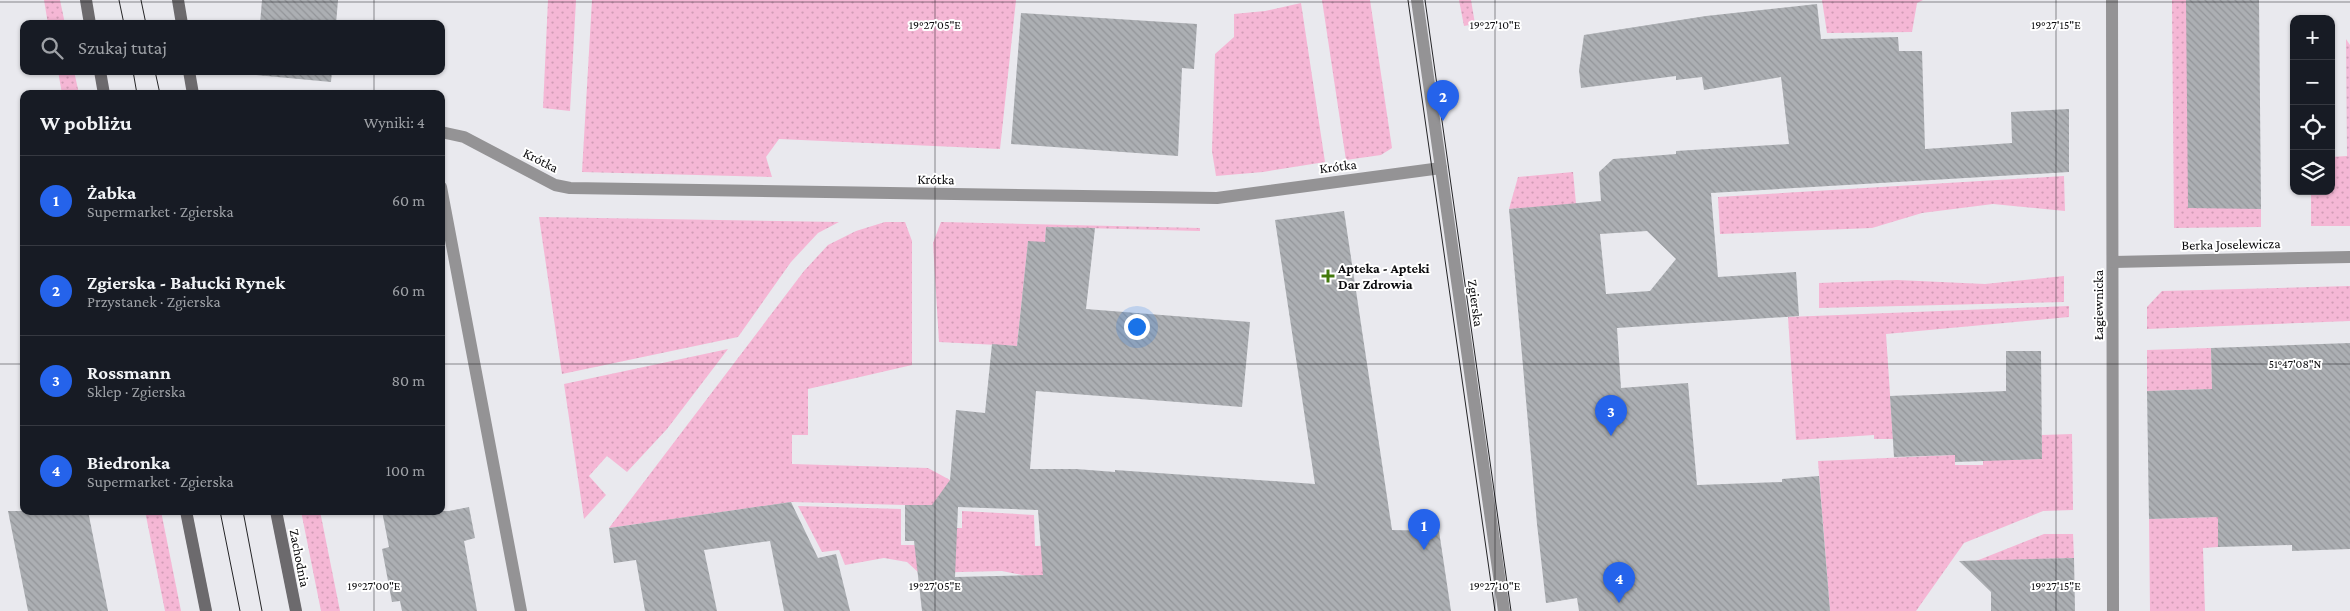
<!DOCTYPE html>
<html lang="pl">
<head>
<meta charset="utf-8">
<style>
  :root { --surface:#171b24; --page:#20242c; --text:#f1f3f6; --muted:#9ea1a6; --line:#363941; --accent:#2563eb }
  body { margin:0; font-family:"Crimson Pro",serif; background:var(--page); color:var(--text) }
  .controls { position:absolute; right:15px; top:15px; display:grid; overflow:hidden; border-radius:10px; box-shadow:0 1px 4px #0004 }
  .controls button { width:45px; height:45px; display:grid; place-items:center; padding:0; border:0; border-bottom:1px solid var(--line); background:var(--surface); color:var(--text); font:25px sans-serif }
  .you { position:absolute; left:1136px; top:326px; width:18px; height:18px; margin:-12px; border:4px solid #fff; border-radius:50%; background:#1a73e8; box-shadow:0 0 0 8px #1a73e833 }
  .badge { display:grid; place-items:center; width:32px; height:32px; border-radius:50%; background:var(--accent); color:#fff; font-size:16px; font-weight:700 }
  .pin { position:absolute; translate:-50% -41px; filter:drop-shadow(0 1px 2px #0008) }
  .pin::after { content:''; position:absolute; top:26px; width:18px; height:15px; background:inherit; clip-path:polygon(0 0,100% 0,50% 100%) }
  .list { margin:0; padding:0; list-style:none }
  h2 { display:flex; justify-content:space-between; align-items:center; height:65px; margin:0; padding:0 20px; font-size:21px }
  h2 small { font-size:16px; font-weight:400; color:var(--muted) }
  .list li { display:grid; grid-template-columns:32px 1fr auto; gap:15px; align-items:center; box-sizing:border-box; height:90px; padding:0 20px; border-top:1px solid var(--line) }
  .list b { display:block; font-size:19px; white-space:nowrap }
  .list p { margin:0; font-size:16px; white-space:nowrap; color:var(--muted) }
  .list em { font-size:16px; font-style:normal; color:var(--muted) }
  .icon { flex:none; width:28px; height:28px; fill:none; stroke:currentColor; stroke-width:2; stroke-linecap:round; stroke-linejoin:round }
  .map { position:relative; flex:none; width:2350px; height:611px; overflow:hidden }
  .search { position:absolute; background:var(--surface); box-shadow:0 1px 4px #0004; left:20px; top:20px; width:425px; height:55px; display:flex; align-items:center; gap:12px; box-sizing:border-box; padding:0 18px; border-radius:10px; color:var(--muted); font-size:19px }
  .panel { position:absolute; background:var(--surface); box-shadow:0 1px 4px #0004; left:20px; top:90px; width:425px; height:425px; border-radius:10px }
  .map>svg:first-child { display:block }
</style>
</head>
<body>
<div class="map">
<svg width="2350" height="611" viewBox="0 0 2350 611">
  <defs>
    <pattern id="grass-dots" width="8" height="8" patternUnits="userSpaceOnUse" patternTransform="scale(1.25)"><rect width="8" height="8" fill="#f5b7d5"/><path d="M2 2h.1M6 6h.1" fill="none" stroke="#d19cb6" stroke-width="1.8" stroke-linecap="round"/></pattern>
    <pattern id="building-back-hatch" width="6" height="6" patternUnits="userSpaceOnUse" patternTransform="scale(1.25)"><rect width="6" height="6" fill="#acafb3"/><path d="M-1 5l2 2M0 0l6 6M5-1l2 2" fill="none" stroke="#939599"/></pattern>
  </defs>
  <rect width="100%" height="100%" fill="#e9e9ee"/>
  <g fill="url(#grass-dots)">
    <polygon points="44,0 60,0 65,24 48,24"/>
    <polygon points="548,0 576,0 570,111 543,108"/>
    <polygon points="592,0 1016,0 1000,149 779,139 766,157 772,177 582,172"/>
    <polygon points="1322,0 1370,0 1392,148 1381,155 1346,160"/>
    <polygon points="1459,0 1471,0 1475,24 1464,26"/>
    <polygon points="1822,0 1923,0 1917,3 1912,32 1827,33"/>
    <polygon points="2172,0 2186,0 2261,209 2261,227 2174,228"/>
    <polygon points="1301,3 1325,162 1263,172 1216,176 1212,151 1215,54 1234,37 1234,14 1265,11"/>
    <polygon points="2346,39 2350,45 2350,226 2311,226 2311,191 2331,191 2331,157 2347,156"/>
    <polygon points="58,71 74,71 79,94 62,94"/>
    <polygon points="1573,172 1576,204 1509,209 1518,177"/>
    <polygon points="2064,176 2065,211 1993,204 1922,213 1872,228 1720,234 1718,197"/>
    <polygon points="539,217 839,222 818,233 791,262 738,337 562,374"/>
    <polygon points="885,222 905,222 912,241 912,365 808,389 808,435 792,435 792,464 928,468 950,480 942,506 792,502 609,528 804,271 828,245 856,231"/>
    <polygon points="941,222 1200,228 1200,231 1046,227 1045,242 1028,242 1017,346 939,342 933,243"/>
    <polygon points="2064,276 2064,302 1819,308 1819,283 1897,280 1985,284"/>
    <polygon points="2350,286 2350,321 2147,329 2147,307 2162,291"/>
    <polygon points="2069,306 2069,317 1886,334 1893,439 1874,439 1874,435 1796,440 1788,317"/>
    <polygon points="2211,348 2212,389 2147,391 2147,350"/>
    <polygon points="728,349 667,429 627,472 607,456 589,476 606,495 584,519 564,384"/>
    <polygon points="2072,434 2073,510 2043,511 1964,543 1916,611 1830,611 1818,461 1955,455 1955,465 1983,465 1983,454 2005,460 2042,459 2042,435"/>
    <polygon points="798,506 901,509 901,545 938,545 940,528 962,528 962,511 1034,515 1035,546 1068,545 1076,586 1002,571 919,573 907,562 884,558 845,565 839,550 822,552"/>
    <polygon points="145,511 161,511 181,611 165,611"/>
    <polygon points="301,511 320,511 340,611 321,611"/>
    <polygon points="2218,517 2218,547 2203,548 2205,611 2150,611 2149,519"/>
    <polygon points="2044,534 2073,534 2074,558 1976,561"/>
  </g>
  <g fill="url(#building-back-hatch)" fill-rule="evenodd">
    <polygon points="262,0 338,0 336,24 260,24"/>
    <polygon points="2186,0 2259,0 2261,209 2188,208"/>
    <path d="M1817 4 1821 39 1898 37 1899 51H1922L1925 149 2012 143 2011 112 2069 109V172L1711 193 1718 277 1796 272 1799 316 1617 328 1621 388 1688 383 1697 485 1782 482V479L1819 476 1830 611H1579L1577 598 1546 603 1537 524 1509 209 1601 201 1599 172 1613 159 1676 154V151L1789 144 1781 77 1704 90 1702 77 1676 80V76L1581 88 1579 70 1584 35 1706 16ZM1647 231 1676 259 1650 291 1606 294 1600 234Z"/>
    <polygon points="1021,13 1197,24 1194,69 1182,68 1178,156 1011,144"/>
    <polygon points="257,71 332,71 331,82 256,75"/>
    <path d="M1344 211 1392 530 1439 531 1451 611H922L914 541H905V505H932L950 480 956 410 985 413 992 344 1017 346 1028 241 1045 242 1046 227 1095 228 1086 309 1250 322 1242 407 1036 391 1030 469H1076L1115 472V470L1315 484 1275 220ZM958 507 1038 510 1043 575 955 577Z"/>
    <polygon points="2350,343 2350,549 2292,551 2292,545 2218,547 2218,517 2149,519 2147,391 2212,389 2211,348"/>
    <polygon points="2006,351 2041,351 2042,459 1955,462 1955,455 1894,457 1890,396 2006,391"/>
    <polygon points="791,502 818,558 836,554 850,611 784,611 770,541 704,550 717,611 645,611 636,560 614,563 609,528"/>
    <polygon points="469,507 475,538 464,541 477,611 402,611 400,601 392,602 382,549 389,547 382,511 449,511"/>
    <polygon points="8,511 88,511 108,611 28,611"/>
    <polygon points="2074,558 2075,611 1991,611 1991,592 1959,561"/>
  </g>
  <g fill="none" stroke-linecap="round" stroke-linejoin="round">
    <polyline stroke="#949395" stroke-width="12" points="441,187 521,611"/>
    <g stroke="#949395" stroke-width="12">
      <polyline points="2112,0 2113,611"/>
      <polyline points="441,132 464,137 555,185 570,188 1217,198 1441,168"/>
      <polyline points="2113,262 2350,257"/>
    </g>
    <polyline stroke="#949395" stroke-width="12" points="1417,0 1504,611"/>
    <g stroke="#6c6a6d" stroke-width="12">
      <polyline points="86,0 90,24"/>
      <polyline points="178,0 182,24"/>
      <polyline points="100,71 104,94"/>
      <polyline points="189,71 193,94"/>
      <polyline points="186,511 206,611"/>
      <polyline points="276,511 296,611"/>
    </g>
    <g stroke="#242426" stroke-width="1">
      <polyline points="119,0 124,24"/>
      <polyline points="141,0 146,24"/>
      <polyline points="1408,0 1495,611"/>
      <polyline points="1425,0 1511,611"/>
      <polyline points="133,71 137,94"/>
      <polyline points="155,71 160,94"/>
      <polyline points="220,511 240,611"/>
      <polyline points="243,511 262,611"/>
    </g>
  </g>
  <path fill="none" stroke="#0b0b0d" stroke-width="1" stroke-opacity="0.45" d="M374 0V24M935 0V611M1495 0V611M2056 0V611M0 2H2350M374 71V94M0 364H24M441 364H2350M374 511V611"/>
  <path fill="#42790c" stroke="#fff" stroke-width="2" d="M1325.5 268.5h5v5h5v5h-5v5h-5v-5h-5v-5h5z"/>
  <g text-anchor="middle" stroke-width="4" stroke-linejoin="round" paint-order="stroke">
    <g font-size="14" fill="#0b0b0d" stroke="#fff">
      <text transform="translate(541 160) rotate(27)" y="5">Krótka</text>
      <text transform="translate(1338 166) rotate(-7)" y="5">Krótka</text>
      <text transform="translate(936 179) rotate(1)" y="5">Krótka</text>
      <text transform="translate(2231 244) rotate(-1)" y="5">Berka Joselewicza</text>
      <text transform="translate(1476 303) rotate(82)" y="5">Zgierska</text>
      <text transform="translate(2098 305) rotate(-90)" y="5">Łagiewnicka</text>
      <text transform="translate(300 558) rotate(79)" y="5">Zachodnia</text>
    </g>
    <g font-size="14" font-weight="bold" fill="#0b0b0d" stroke="#fff" text-anchor="start">
      <text x="1338" y="273">Apteka - Apteki<tspan x="1338" dy="16">Dar Zdrowia</tspan></text>
    </g>
  </g>
  <g font-size="12" text-anchor="middle" fill="#0b0b0d" stroke="#fff" stroke-width="4" stroke-linejoin="round" paint-order="stroke">
    <text x="935" y="29">19°27'05"E</text>
    <text x="1495" y="29">19°27'10"E</text>
    <text x="2056" y="29">19°27'15"E</text>
    <text x="2295" y="368">51°47'08"N</text>
    <text x="374" y="590">19°27'00"E</text>
    <text x="935" y="590">19°27'05"E</text>
    <text x="1495" y="590">19°27'10"E</text>
    <text x="2056" y="590">19°27'15"E</text>
  </g>
</svg>
<div class="controls">
<button>+</button>
<button>−</button>
<button><svg class="icon" aria-label="locate" viewBox="0 0 24 24"><circle cx="12" cy="12" r="6"/><path d="M12 2v4M12 18v4M2 12h4M18 12h4"/></svg></button>
<button><svg class="icon" aria-label="layers" viewBox="0 0 24 24"><path d="M12 4l9 5-9 5-9-5zM3 14l9 5 9-5"/></svg></button>
</div>
<div class="you"></div>
<div class="pin badge" style="left:1424px;top:550px">1</div>
<div class="pin badge" style="left:1443px;top:121px">2</div>
<div class="pin badge" style="left:1611px;top:436px">3</div>
<div class="pin badge" style="left:1619px;top:603px">4</div>
<div class="search"><svg class="icon" aria-label="search" viewBox="0 0 24 24"><circle cx="10" cy="10" r="6"/><path d="M15 15l6 6"/></svg>Szukaj tutaj</div>
<section class="panel">
<h2>W pobliżu<small>Wyniki: 4</small></h2>
<ul class="list">
<li><span class="badge">1</span><div><b>Żabka</b><p>Supermarket · Zgierska</p></div><em>60 m</em></li>
<li><span class="badge">2</span><div><b>Zgierska - Bałucki Rynek</b><p>Przystanek · Zgierska</p></div><em>60 m</em></li>
<li><span class="badge">3</span><div><b>Rossmann</b><p>Sklep · Zgierska</p></div><em>80 m</em></li>
<li><span class="badge">4</span><div><b>Biedronka</b><p>Supermarket · Zgierska</p></div><em>100 m</em></li>
</ul>
</section>
</div>
</body>
</html>
